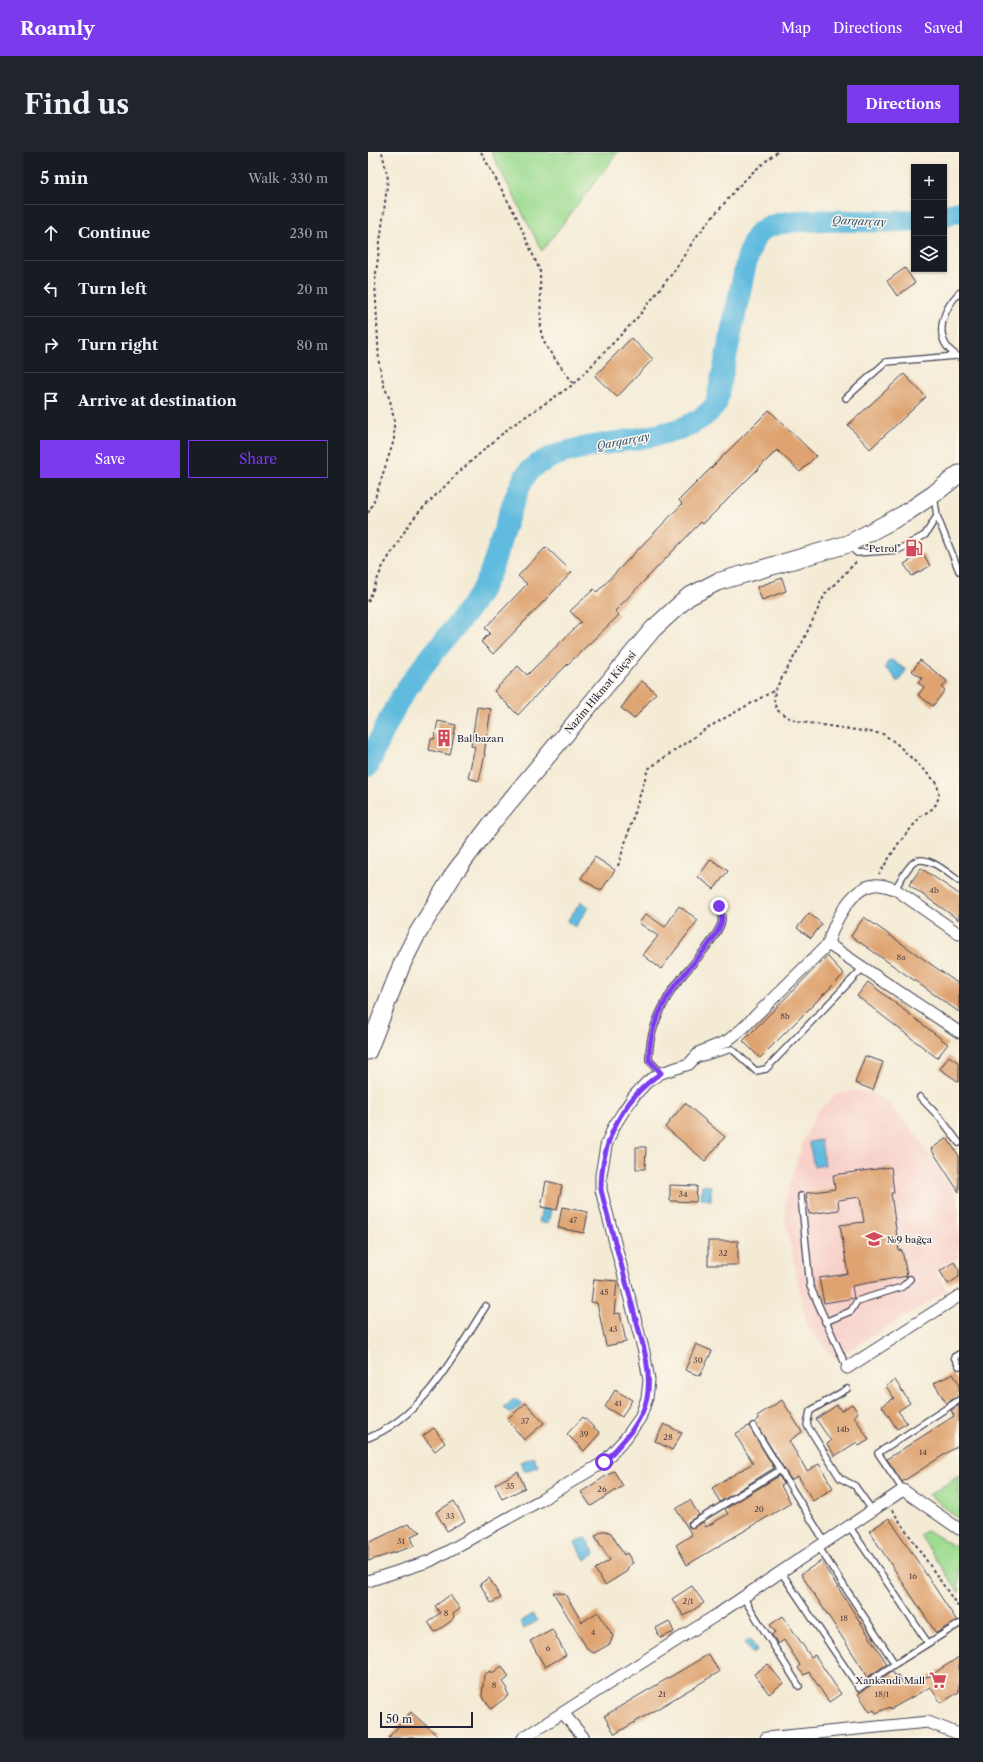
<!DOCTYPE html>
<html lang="en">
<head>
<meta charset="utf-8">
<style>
  :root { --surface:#171b24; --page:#20242c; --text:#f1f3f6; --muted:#9ea1a6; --line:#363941; --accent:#7c3aed }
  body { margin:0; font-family:"Libre Caslon Text",serif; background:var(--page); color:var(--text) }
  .controls { position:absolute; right:12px; top:12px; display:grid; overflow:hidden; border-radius:0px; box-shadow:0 1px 3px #0004 }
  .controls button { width:36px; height:36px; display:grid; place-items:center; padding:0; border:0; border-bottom:1px solid var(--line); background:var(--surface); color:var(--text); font:20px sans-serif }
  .scale { position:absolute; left:12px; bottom:10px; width:93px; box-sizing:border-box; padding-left:4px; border:2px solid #22223b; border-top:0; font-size:11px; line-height:14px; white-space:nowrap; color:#22223b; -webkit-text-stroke:3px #fbf7ec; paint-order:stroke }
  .stop { position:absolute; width:12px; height:12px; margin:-9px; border:3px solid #7c3aed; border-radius:50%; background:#fff }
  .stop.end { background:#7c3aed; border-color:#fff; box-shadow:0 1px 4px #0008 }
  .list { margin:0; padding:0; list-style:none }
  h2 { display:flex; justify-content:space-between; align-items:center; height:52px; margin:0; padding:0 16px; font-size:17px }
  h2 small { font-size:13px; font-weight:400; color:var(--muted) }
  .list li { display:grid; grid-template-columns:26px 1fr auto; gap:12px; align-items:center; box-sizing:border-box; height:56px; padding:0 16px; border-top:1px solid var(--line) }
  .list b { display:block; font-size:15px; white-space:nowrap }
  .list em { font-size:13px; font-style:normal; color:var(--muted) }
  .actions { display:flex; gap:8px; padding:12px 16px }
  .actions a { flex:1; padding:9px 0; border:1px solid var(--accent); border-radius:0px; text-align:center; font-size:14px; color:var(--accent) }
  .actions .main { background:var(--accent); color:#fff }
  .icon { flex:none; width:22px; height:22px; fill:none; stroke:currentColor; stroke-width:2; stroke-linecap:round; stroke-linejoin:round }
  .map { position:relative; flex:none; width:591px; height:1586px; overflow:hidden; border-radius:0px }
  header { display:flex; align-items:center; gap:24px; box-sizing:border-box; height:56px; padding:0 20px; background:var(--accent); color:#fff }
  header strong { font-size:19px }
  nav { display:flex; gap:22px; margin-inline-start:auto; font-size:14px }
  .intro { display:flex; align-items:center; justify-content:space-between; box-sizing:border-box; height:96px; padding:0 24px }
  h1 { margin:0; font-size:28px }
  .button { padding:10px 18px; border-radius:0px; background:var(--accent); color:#fff; font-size:14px; font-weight:700 }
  main { display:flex; gap:24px; padding:0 24px }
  aside { flex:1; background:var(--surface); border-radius:0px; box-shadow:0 1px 3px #0004 }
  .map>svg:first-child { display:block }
</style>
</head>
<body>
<header>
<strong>Roamly</strong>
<nav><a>Map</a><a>Directions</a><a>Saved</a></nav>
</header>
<div class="intro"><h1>Find us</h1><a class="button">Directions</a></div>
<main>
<aside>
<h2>5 min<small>Walk · 330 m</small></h2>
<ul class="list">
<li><svg class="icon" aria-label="ahead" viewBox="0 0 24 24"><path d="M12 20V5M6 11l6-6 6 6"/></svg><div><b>Continue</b></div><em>230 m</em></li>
<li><svg class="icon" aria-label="left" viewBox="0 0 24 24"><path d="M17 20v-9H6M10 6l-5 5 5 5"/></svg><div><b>Turn left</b></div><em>20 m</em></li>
<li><svg class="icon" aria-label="right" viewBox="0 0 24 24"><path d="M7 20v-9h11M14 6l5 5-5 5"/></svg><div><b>Turn right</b></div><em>80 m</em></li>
<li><svg class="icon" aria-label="arrive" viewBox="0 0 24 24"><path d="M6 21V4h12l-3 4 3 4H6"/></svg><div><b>Arrive at destination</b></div></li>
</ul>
<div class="actions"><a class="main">Save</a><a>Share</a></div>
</aside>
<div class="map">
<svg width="591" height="1586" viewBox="0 0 591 1586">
  <rect width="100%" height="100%" fill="#fbf7ec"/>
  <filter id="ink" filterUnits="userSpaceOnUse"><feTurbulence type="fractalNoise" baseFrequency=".025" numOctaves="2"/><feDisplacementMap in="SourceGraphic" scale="8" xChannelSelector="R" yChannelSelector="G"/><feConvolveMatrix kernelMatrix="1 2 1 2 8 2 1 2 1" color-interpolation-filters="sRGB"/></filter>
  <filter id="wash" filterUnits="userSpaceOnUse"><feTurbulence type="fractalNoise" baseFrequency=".012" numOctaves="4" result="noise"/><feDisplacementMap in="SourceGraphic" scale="16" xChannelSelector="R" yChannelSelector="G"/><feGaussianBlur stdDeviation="0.9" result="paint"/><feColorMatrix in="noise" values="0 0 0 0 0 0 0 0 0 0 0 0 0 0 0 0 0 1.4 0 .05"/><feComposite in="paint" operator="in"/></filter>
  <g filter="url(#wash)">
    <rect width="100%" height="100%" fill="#f4ebd5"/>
    <polygon fill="#f7d0c9" points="484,939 504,941 522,953 543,976 582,1034 591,1050 591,1105 568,1120 579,1139 467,1207 439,1174 417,1068 417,1048 435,989 449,960 467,943"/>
    <g fill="#9edc91" stroke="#607f66">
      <polygon points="123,0 250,0 174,99"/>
      <polygon points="591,1324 591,1367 561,1343"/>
      <polygon points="559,1378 591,1397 591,1441 552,1383"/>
    </g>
    <g fill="#61bbde" stroke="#426e8c">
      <polygon points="524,508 538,518 531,529 528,529 526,524 517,516 520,509"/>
      <polygon points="213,750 221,755 207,775 199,769"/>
      <polygon points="453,988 457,1013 446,1015 441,990"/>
      <polygon points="334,1033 343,1034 343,1048 333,1047"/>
      <polygon points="174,1056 183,1058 180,1072 171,1070"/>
      <polygon points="146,1246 152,1250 154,1253 142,1262 136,1256"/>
      <polygon points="166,1305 170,1314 157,1320 152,1310"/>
      <polygon points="217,1385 227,1402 217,1408 207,1391"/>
      <polygon points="165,1462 169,1469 156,1477 152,1470"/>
      <polygon points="382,1487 389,1499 384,1502 377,1491"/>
    </g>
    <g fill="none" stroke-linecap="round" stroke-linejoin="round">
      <g stroke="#61bbde" stroke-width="22">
        <polyline points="576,63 591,60"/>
        <path d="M0 614C11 590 21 563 36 541 61 500 101 467 121 423 131 400 147 330 163 317 210 279 313 300 348 252L377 116C380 105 383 88 392 80 414 59 513 74 546 68"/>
      </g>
    </g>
    <g id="blocks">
      <g fill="#dea36f">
        <polygon points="537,116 547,131 529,144 519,129"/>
        <polygon points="263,186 285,207 249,245 227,224"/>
        <polygon points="536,222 558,245 502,297 480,273"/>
        <polygon points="401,258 448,304 432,320 409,298 335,372 333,370 247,459 251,463 174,537 150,563 126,539 150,514 159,523 213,470 202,459 226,437 229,440 314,352 311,348"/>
        <polygon points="178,395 204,420 125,502 113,490 122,481 117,476 159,432 150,424"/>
        <polygon points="555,401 562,414 544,424 536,412"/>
        <polygon points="414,426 418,439 394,448 389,435"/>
        <polygon points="552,508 579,529 574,536 577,538 565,554 550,543 556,535 550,531 554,526 544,519"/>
        <polygon points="274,529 288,541 266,567 253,556"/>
        <polygon points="109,555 123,557 116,602 117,602 111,629 100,626 107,595 103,594"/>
        <polygon points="70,569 88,573 82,603 61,598 63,587 66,587"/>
        <polygon points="227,705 247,718 233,739 213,726"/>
        <polygon points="343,707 360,719 346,737 330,725"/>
        <polygon points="553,716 591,742 591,768 541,733"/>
        <polygon points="311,754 330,768 293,817 275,803 290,784 271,771 278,762 297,775"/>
        <polygon points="441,761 454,772 443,786 429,776"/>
        <polygon points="496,765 591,832 591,860 483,784"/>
        <polygon points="459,804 476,822 392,906 375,889"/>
        <polygon points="500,830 580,892 569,906 489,844"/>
        <polygon points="497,904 515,910 505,938 487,931"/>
        <polygon points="581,904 591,911 591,930 572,917"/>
        <polygon points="317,951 357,985 337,1009 297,975"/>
        <polygon points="579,986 591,1004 591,1040 563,997"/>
        <polygon points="268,995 278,995 277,1017 268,1017"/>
        <polygon points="523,1015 526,1041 523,1041 531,1099 534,1098 539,1124 484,1134 486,1146 456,1151 451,1126 480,1122 472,1073 496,1070 492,1045 470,1048 471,1058 441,1062 438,1041 467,1037 465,1023"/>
        <polygon points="178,1029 194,1033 189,1058 173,1055"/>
        <polygon points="302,1033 329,1034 328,1050 302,1049"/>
        <polygon points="194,1055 220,1060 216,1081 190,1076"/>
        <rect x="340" y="1089" width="30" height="24"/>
        <polygon points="586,1110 591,1118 591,1125 580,1132 572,1119"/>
        <polygon points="226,1127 249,1129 246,1162 252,1161 258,1190 238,1194 229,1151 223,1150"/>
        <polygon points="328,1192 344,1199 332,1224 317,1218"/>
        <polygon points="585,1222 591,1231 591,1244 578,1251 566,1231"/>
        <polygon points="527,1228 542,1251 530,1259 539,1271 529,1277 514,1254 526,1246 518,1234"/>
        <polygon points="247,1238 264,1248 254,1265 237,1255"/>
        <polygon points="414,1248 434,1280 421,1289 439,1319 451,1312 465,1336 445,1349 430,1324 423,1328 387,1270 391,1267 389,1264"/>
        <polygon points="158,1251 176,1271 156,1288 139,1267"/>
        <polygon points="484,1252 490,1261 486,1264 501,1288 491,1294 489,1290 467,1304 459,1292 463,1289 448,1267 469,1253 473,1259"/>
        <polygon points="591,1253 591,1293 534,1330 519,1307 586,1264 583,1258"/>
        <polygon points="215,1265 232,1281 216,1299 199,1282"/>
        <polygon points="296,1272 314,1281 304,1298 287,1289"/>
        <polygon points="381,1274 406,1316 352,1350 344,1336 385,1311 367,1282"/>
        <polygon points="66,1276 77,1291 67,1299 55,1284"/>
        <polygon points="246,1319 255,1334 223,1354 213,1340"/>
        <polygon points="150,1320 157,1336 134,1347 127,1332"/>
        <polygon points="411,1324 416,1332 413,1334 423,1351 319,1413 308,1393 324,1383 308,1357 322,1348 331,1363 320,1370 321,1375 326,1376 335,1370 338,1375 360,1362 357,1357"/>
        <polygon points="86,1349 97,1369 79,1379 68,1360"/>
        <polygon points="521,1366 589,1469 568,1481 501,1379"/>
        <polygon points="40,1372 53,1380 43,1384 46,1394 0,1409 0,1391"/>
        <polygon points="234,1379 238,1379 243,1381 256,1403 259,1401 265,1411 261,1413 258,1420 237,1433 227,1417 242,1408 227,1384"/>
        <polygon points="453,1409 519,1512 500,1525 433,1422"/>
        <polygon points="121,1426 133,1446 123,1451 112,1432"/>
        <polygon points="324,1434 336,1451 316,1464 304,1447"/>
        <polygon points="185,1440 197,1442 214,1470 230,1460 245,1484 242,1492 226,1501 220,1498"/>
        <polygon points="82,1443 92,1457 85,1462 86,1465 82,1470 67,1480 60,1470 72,1461 67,1454"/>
        <polygon points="415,1464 443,1505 447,1503 473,1542 461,1550 441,1520 436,1523 430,1516 432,1513 416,1488 410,1492 404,1483 407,1480 402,1473"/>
        <polygon points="301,1469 306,1480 292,1486 288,1476"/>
        <polygon points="184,1477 198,1503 177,1515 162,1489"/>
        <polygon points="341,1502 351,1520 247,1582 236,1564"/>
        <polygon points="591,1505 591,1540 573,1551 562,1535 523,1557 522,1555 508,1561 506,1558 502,1560 490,1542 524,1519 527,1524 530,1523 535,1532 562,1524"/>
        <polygon points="400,1512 415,1531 401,1542 386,1522"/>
        <polygon points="134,1514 141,1525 135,1530 140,1537 138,1538 141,1543 123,1557 114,1544 116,1523 122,1519 123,1522"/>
        <polygon points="43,1560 72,1586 20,1586"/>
      </g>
    </g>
  </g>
  <g filter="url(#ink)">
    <use href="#blocks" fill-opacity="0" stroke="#424052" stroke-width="1"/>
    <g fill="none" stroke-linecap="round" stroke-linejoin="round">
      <g stroke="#424052" stroke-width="8">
        <g id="lane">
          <path d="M591 205C587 203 584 200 581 197 566 180 577 155 591 141"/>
          <polyline points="478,246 518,210 588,204"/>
          <polyline points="566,344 569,364 591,419"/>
          <polyline points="481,393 489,401 530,398 557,383 569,364"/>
          <path d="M527 737C532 729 538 717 545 711 557 700 581 722 591 729"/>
          <polyline points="330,907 364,897 388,919 398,917 494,817"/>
          <path d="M293 921 281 908C281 882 289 864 302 841 315 820 345 793 353 772 355 766 353 761 351 754"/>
          <polyline points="552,945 573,967 591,991"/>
          <polyline points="433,1044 442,1134 479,1216"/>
          <polyline points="457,1170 483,1159 489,1149 534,1135 542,1127"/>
          <polyline points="591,1202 586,1205 591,1214"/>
          <polyline points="479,1237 442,1259 439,1273 472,1326 487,1334 504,1358"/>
          <polyline points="385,1274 457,1390"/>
          <path d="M0 1286C57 1263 86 1203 118 1154"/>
          <polyline points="535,1338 510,1301 591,1248"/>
          <polyline points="324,1372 412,1318"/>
          <polyline points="481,1374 560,1491"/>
          <polyline points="450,1394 527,1512 591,1472"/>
          <polyline points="413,1420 491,1536 527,1512"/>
          <polyline points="375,1445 431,1534"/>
        </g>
      </g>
      <g stroke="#424052" stroke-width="13">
        <g id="street">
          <path d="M591 782 527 737C520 735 513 732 506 733 482 736 465 773 460 792L591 880"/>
          <polyline points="479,1216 591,1144"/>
          <polyline points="0,1429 62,1409 173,1348 236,1310 257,1287 272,1266 279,1246 281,1228 276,1200 233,1038 233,1023 238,994 245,976 255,960 266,944 279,930 293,921 321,912 332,900 359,889 374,877 460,792"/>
          <polyline points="195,1561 216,1586"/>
          <polyline points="155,1586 350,1462 535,1338 591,1377"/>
          <polyline points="398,1586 560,1570 591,1582"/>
        </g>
      </g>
      <g stroke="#424052" stroke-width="19">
        <polyline id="primary" points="0,899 34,812 48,784 87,720 127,667 285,477 320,445 349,430 480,392 536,362 566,342 591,322"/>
      </g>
      <g stroke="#424052" stroke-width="2" stroke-dasharray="3 3" stroke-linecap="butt">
        <polyline points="113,0 148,64 172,119 173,182 179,196 206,232"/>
        <polyline points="0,361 5,352 26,288 26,268 22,248 16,234 11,211 7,129 20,27 14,0"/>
        <polyline points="488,410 457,442 434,491 407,538 406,551 409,558 421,566 434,570 515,582 528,591 569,631 571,642 569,651 564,657 553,664 530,692 511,722"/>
        <polyline points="0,450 14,416 40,374 49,362 92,319 142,275 206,232 269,166 306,119 328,85 370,35 386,19 409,0"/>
        <polyline points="250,714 280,617 339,576 407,538"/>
        <polyline points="524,1358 591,1456"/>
      </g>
      <use href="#lane" stroke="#fff" stroke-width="5.5"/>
      <use href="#street" stroke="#fff" stroke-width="11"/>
      <use href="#primary" stroke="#fff" stroke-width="17"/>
    </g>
  </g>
  <g fill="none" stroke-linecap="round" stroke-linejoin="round" filter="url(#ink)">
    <path stroke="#7c3aed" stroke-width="5" d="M236 1310C253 1292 274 1271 279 1246 284 1220 275 1192 268 1168 257 1124 244 1082 233 1038 233 991 253 948 293 921L281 908C281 882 289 863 302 841 315 820 345 793 353 772 355 766 353 761 351 754"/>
  </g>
  <defs>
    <g id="fuel-bare" transform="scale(1.38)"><path d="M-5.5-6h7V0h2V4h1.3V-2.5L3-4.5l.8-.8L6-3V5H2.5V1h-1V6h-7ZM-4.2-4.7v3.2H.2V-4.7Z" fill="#d1495b" stroke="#fbf7ec" stroke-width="2.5" paint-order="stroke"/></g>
    <g id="building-bare" transform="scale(1.38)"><path d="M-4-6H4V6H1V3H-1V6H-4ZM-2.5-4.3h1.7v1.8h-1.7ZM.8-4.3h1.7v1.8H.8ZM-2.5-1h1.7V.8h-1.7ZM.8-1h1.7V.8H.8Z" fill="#d1495b" stroke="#fbf7ec" stroke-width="2.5" paint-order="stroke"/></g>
    <g id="school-bare" transform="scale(1.38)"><path d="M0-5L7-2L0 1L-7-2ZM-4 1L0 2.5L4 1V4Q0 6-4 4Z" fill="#d1495b" stroke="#fbf7ec" stroke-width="2.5" paint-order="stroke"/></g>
    <g id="supermarket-bare" transform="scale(1.38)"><path d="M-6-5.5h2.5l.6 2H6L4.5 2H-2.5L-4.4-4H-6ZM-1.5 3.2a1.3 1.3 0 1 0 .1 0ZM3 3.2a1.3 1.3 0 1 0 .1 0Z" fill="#d1495b" stroke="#fbf7ec" stroke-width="2.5" paint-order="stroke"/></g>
  </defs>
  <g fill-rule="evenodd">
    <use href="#fuel-bare" x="546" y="396"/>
    <use href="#building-bare" x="76" y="586"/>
    <use href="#school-bare" x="506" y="1087"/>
    <use href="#supermarket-bare" x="570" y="1528"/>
  </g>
  <g text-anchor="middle" stroke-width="3" stroke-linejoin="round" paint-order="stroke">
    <g font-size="8" fill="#514248">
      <text x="566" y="741">4b</text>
      <text x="533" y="808">8a</text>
      <text x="417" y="867">8b</text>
      <text x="315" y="1045">34</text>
      <text x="205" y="1071">47</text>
      <text x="355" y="1104">32</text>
      <text x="236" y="1143">45</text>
      <text x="245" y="1180">43</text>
      <text x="330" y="1211">30</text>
      <text x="250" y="1254">41</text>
      <text x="157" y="1272">37</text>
      <text x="475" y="1280">14b</text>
      <text x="216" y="1285">39</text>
      <text x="300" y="1288">28</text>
      <text x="555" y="1303">14</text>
      <text x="142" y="1337">35</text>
      <text x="234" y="1340">26</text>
      <text x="391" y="1360">20</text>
      <text x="82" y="1367">33</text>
      <text x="33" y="1392">31</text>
      <text x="545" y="1427">16</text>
      <text x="320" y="1452">2/1</text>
      <text x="78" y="1464">8</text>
      <text x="476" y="1469">18</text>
      <text x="225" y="1483">4</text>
      <text x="180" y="1499">6</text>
      <text x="126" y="1536">8</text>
      <text x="294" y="1545">21</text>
      <text x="514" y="1545">18/1</text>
    </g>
    <g font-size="10" fill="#22223b" stroke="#fbf7ec" text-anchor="end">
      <text x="533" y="400">"Petrol"</text>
      <text x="89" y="590" text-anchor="start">Bal bazarı</text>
      <text x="519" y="1091" text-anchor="start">№9 bağça</text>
      <text x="557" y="1532">Xankəndi Mall</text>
    </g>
    <g font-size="10" fill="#22223b" stroke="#fbf7ec">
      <text transform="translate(232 540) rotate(-50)" y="4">Nazim Hikmət Küçəsi</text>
    </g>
    <g font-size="11" font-style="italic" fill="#385874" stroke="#fbf7ec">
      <text transform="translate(491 69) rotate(2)" y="4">Qarqarçay</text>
      <text transform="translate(255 289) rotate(-11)" y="4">Qarqarçay</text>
    </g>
  </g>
</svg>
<div class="controls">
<button>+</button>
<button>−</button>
<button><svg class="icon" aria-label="layers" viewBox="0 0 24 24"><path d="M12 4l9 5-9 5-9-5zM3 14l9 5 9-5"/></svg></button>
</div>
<div class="scale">50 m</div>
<div class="stop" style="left:236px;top:1310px"></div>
<div class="stop end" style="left:351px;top:754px"></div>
</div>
</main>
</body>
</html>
